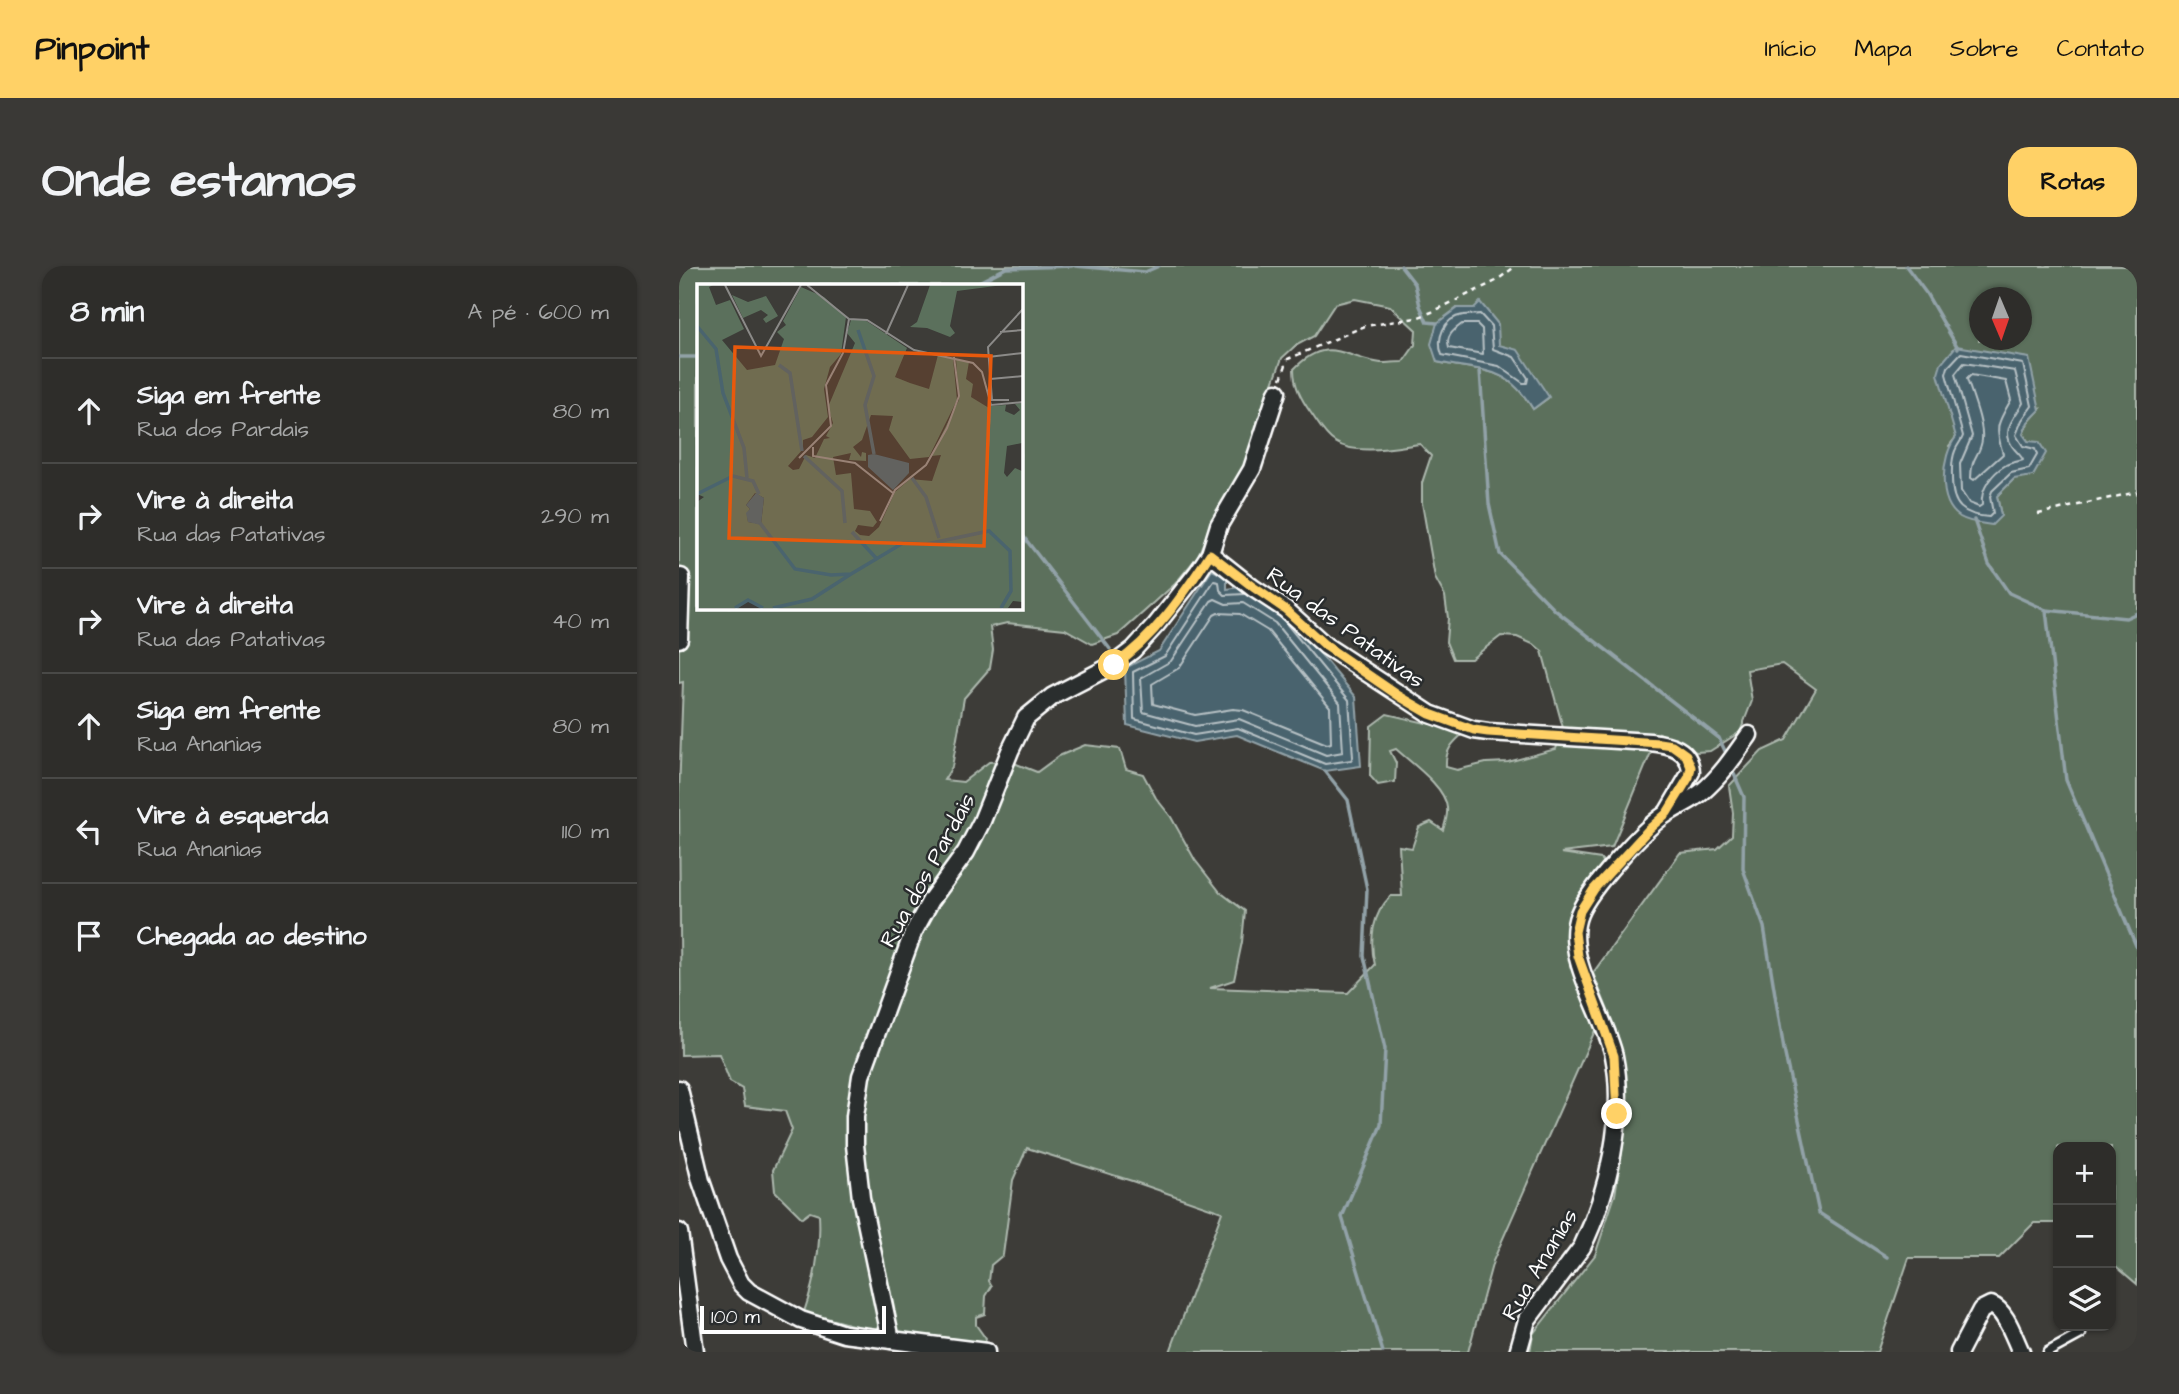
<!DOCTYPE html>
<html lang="pt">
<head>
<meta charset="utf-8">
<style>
  :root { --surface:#2e2d2a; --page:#3a3936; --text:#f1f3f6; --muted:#a7a8a8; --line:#494947; --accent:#ffd166 }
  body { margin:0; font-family:"Architects Daughter",sans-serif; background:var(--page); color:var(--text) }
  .controls { position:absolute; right:21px; bottom:21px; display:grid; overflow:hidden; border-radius:14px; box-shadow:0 2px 5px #0004 }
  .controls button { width:63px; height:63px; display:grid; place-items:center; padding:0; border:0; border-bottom:2px solid var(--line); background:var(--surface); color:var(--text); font:35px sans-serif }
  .compass { position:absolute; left:1290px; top:21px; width:63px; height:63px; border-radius:50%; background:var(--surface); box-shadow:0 2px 5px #0004; rotate:178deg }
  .scale { position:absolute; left:21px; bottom:18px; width:186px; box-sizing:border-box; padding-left:7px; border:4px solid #fff; border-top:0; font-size:19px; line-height:24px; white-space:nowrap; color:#fff; -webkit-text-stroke:5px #2a2d2e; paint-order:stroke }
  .stop { position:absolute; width:21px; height:21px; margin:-16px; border:5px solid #ffd166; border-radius:50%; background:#fff }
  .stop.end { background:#ffd166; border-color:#fff; box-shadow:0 2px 7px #0008 }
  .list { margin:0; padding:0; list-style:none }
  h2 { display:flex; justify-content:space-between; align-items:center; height:91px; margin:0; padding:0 28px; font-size:30px }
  h2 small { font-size:23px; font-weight:400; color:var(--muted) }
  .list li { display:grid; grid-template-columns:46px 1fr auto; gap:21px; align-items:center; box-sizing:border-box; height:105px; padding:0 28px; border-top:2px solid var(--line) }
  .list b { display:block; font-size:26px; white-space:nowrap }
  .list p { margin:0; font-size:23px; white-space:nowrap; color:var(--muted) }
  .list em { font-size:23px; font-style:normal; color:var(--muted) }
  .icon { flex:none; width:38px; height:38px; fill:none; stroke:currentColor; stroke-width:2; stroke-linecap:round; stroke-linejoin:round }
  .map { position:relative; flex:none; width:1458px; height:1086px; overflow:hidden; border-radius:21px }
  header { display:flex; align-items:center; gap:42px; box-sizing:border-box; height:98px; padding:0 35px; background:var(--accent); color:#111 }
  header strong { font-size:33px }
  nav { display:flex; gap:38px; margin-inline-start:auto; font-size:24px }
  .intro { display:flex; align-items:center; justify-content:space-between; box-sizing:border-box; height:168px; padding:0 42px }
  h1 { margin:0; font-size:49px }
  .button { padding:18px 32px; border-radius:21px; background:var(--accent); color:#111; font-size:24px; font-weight:700 }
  main { display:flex; gap:42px; padding:0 42px }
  aside { flex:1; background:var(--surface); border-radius:21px; box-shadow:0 2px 5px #0004 }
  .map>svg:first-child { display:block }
</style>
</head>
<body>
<header>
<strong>Pinpoint</strong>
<nav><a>Início</a><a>Mapa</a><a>Sobre</a><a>Contato</a></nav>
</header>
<div class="intro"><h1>Onde estamos</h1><a class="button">Rotas</a></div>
<main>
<aside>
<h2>8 min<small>A pé · 600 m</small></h2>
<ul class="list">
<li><svg class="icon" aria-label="ahead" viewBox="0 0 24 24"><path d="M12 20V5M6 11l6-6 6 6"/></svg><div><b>Siga em frente</b><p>Rua dos Pardais</p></div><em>80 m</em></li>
<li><svg class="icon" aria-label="right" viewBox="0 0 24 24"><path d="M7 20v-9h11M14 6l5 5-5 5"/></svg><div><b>Vire à direita</b><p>Rua das Patativas</p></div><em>290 m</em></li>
<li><svg class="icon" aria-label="right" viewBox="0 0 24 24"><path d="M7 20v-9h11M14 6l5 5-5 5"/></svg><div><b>Vire à direita</b><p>Rua das Patativas</p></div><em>40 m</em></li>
<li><svg class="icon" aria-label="ahead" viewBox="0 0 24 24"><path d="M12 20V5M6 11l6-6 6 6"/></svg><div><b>Siga em frente</b><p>Rua Ananias</p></div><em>80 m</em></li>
<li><svg class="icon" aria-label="left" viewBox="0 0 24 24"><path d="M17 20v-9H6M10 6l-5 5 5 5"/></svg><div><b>Vire à esquerda</b><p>Rua Ananias</p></div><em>110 m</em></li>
<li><svg class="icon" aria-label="arrive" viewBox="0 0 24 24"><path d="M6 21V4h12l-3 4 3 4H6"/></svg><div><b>Chegada ao destino</b></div></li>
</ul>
</aside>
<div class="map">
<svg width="1458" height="1086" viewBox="0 0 1458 1086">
  <rect width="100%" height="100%" fill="#3d3c38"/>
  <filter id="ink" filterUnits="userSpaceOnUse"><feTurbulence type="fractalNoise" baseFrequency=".0143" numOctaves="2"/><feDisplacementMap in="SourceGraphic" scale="14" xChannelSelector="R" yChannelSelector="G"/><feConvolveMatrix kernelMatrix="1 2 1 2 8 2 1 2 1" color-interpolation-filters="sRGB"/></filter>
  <g filter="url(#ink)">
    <path fill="#5b705c" stroke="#adb8ae" stroke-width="2" fill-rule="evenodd" d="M0 0H1458V1018L1432 996V881H1379V957H1355L1320 992H1230L1198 1086H851L854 1068 916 989 936 929 946 866 947 814 938 767 914 707 1001 587 1038 583 1053 569 1054 547 1050 520 1083 485 1107 474 1137 423 1103 398 1068 404 1073 435 1061 466 1031 485 1017 486 980 467 933 581 882 587 922 593 925 596 924 604 892 651 887 671 918 760 814 995 789 1086H491L543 946 453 915 348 882 334 914 324 989 312 999 310 1015 313 1020 307 1030 306 1048 297 1051V1059L307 1073 304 1079 216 1068 187 922 184 885 185 827 237 678 335 497 358 506 380 490 406 479 441 483 447 503 464 508 477 532 492 551 516 594 541 626 566 645 563 676 555 714 531 722 669 727 696 699C690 674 693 648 712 630H723L720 580 733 582 740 561 752 556 764 564C766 558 769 549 768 542 767 521 731 496 717 483L711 485 717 497 716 516 699 519 691 510 692 460 708 448 786 466C773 477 766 484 767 501L778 504 807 497 829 496 877 483 884 462 863 385 856 379 838 371 822 370 792 393H774L767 376 769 352 766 330 756 312 743 237V217L752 190 741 178C718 181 677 190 656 176 646 170 639 157 632 147 622 133 615 120 615 103 649 68 665 92 702 97 709 97 717 96 724 96L736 79 737 64 711 40 676 33 656 38 635 70 616 80 603 92 560 212 532 258 519 290 496 318 439 369 413 378 386 363 328 357 311 361 314 384 311 402 285 432 273 501 265 514 284 516 310 496 323 495 285 581 241 635 224 674 189 764 171 826 169 856 202 1055 197 1063H188L125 1046C136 1014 142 982 140 949L131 946 123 952 96 925 94 904 113 864 106 845 66 840 63 823 51 816 40 788 2 789 0 528 4 416 0 417ZM19 19H341V341H19ZM1300 32H1342V74H1300ZM778 42H795L820 79 869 132 854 143C827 98 803 106 758 96ZM1361 143 1349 157 1344 168 1349 175 1335 213 1318 230 1322 250 1270 180 1277 171Z"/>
    <g fill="#4a646e" stroke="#92a2a8" stroke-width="2">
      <path d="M801 36 819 58 820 79 839 84 870 131 854 143C827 98 804 106 758 96L752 78 758 57 778 42H795Z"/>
      <path d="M1277 80 1350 92 1361 144 1349 156 1344 168 1349 175 1360 176 1367 187 1354 210 1335 213 1318 230 1322 250 1313 259C1303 257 1291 257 1281 251 1258 236 1262 190 1277 171L1259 108 1262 98Z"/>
      <polygon points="533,304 548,311 548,323 567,320 606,345 677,431 682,500 646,505 558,469 515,476 448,459 446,402 480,385"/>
    </g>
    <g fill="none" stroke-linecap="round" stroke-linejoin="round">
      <g stroke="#b7c1c5" stroke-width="2">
        <path d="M801 48 812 60 814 83 835 91 849 112 848 117H844L820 100 763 89C757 73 764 52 784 49 789 48 795 49 801 48Z"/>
        <path d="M783 58H798L803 63 804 88 770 82C766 70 775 64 783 58Z"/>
        <path d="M1282 87 1344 98 1353 140 1343 154 1337 169 1344 180 1356 183 1358 189 1350 203 1332 207 1313 225 1311 231 1314 247 1310 251C1284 249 1273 240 1273 213 1273 203 1272 194 1276 185 1278 179 1282 176 1284 170L1267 108 1269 101Z"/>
        <path d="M1285 97 1336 105 1344 137C1336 151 1322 164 1333 180 1337 186 1342 189 1344 194 1339 196 1333 196 1327 199 1313 207 1301 223 1303 239L1300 241 1290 237 1282 225 1281 198 1293 170 1276 108Z"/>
        <path d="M1292 109 1327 115 1332 134C1317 159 1316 162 1324 188L1295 214 1292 212C1292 190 1301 190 1303 174 1305 158 1293 129 1288 113Z"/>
        <polyline points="566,328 546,329 541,324 540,316 535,315 486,390 454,406 455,453 515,469 559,462 646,498 672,494 674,491 670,434 606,356"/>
        <polygon points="536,333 547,338 564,337 596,357 661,437 664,486 647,489 560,453 516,460 464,446 462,412 492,395 532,335"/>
        <polygon points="539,347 561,348 589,365 651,441 652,477 648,478 564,444 554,443 516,449 474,438 473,418 500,402 535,349"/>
      </g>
      <g stroke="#92a2a8" stroke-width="3.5">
        <polyline points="396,0 466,6 480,0"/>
        <polyline points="722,0 736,18 741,40 748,56 758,57"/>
        <polyline points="1227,0 1247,27 1279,82"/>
        <polyline points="294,19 327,2 393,0"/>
        <polyline points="0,91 19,91"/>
        <polyline points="801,104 810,238 821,288 876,344 1040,472 1046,485"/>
        <polyline points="1295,254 1310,298 1330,327 1367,344 1447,352 1458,347"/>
        <polyline points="341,266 431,383"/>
        <polyline points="1367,344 1387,514 1458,682"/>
        <polyline points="646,505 669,534 688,623 685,690 706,783 702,859 663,951 704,1086"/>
        <polyline points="1055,508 1065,531 1064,603 1085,661 1105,784 1140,947 1208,991"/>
      </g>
      <g stroke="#fff" stroke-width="13">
        <polyline id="service" points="1369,1086 1402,1068"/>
      </g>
      <g stroke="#fff" stroke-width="21">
        <g id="minor">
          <path d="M531 288 574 322 606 343 647 380 751 448 795 464 809 466 971 476C991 478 1011 483 1012 506L988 547"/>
          <polyline points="0,373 2,311"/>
          <polyline points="0,823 22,915 49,993 62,1018 70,1026 122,1054 165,1068 307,1086"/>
          <polyline points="0,966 16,1086"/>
          <polyline points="212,1074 182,932 176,879 176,850 182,810 234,667 252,634 287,586 303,555 331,485 347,452 374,430 434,399 454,384 477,359 519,306 531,288 540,259 573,203 598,126"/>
          <path d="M839 1086 848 1054 903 981C929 928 947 849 935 790 926 749 883 689 900 648 910 623 964 563 987 548 999 540 1012 535 1023 526 1042 510 1056 489 1070 469"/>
          <path d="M1280 1086 1302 1044 1312 1039C1327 1044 1335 1072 1342 1086"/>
        </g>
      </g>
      <g stroke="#fff" stroke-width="2.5" stroke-dasharray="5 5" stroke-linecap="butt">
        <polyline points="602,113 609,93 686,60 737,52 753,46 817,15 837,0"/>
        <polyline points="1359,248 1458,226"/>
      </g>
      <use href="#service" stroke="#2a2d2e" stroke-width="8"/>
      <use href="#minor" stroke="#2a2d2e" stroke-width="16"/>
    </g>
  </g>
  <g fill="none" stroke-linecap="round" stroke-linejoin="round" filter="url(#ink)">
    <path stroke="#ffd166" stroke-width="9" d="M435 399C475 372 505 328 531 288L574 321 606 343 647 380 720 430 751 448 795 464 809 466 980 477 993 479 1007 489 1012 501 1010 511 988 547 970 563 915 623 901 645 896 666 899 690 935 790 938 848"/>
  </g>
  <g text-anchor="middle" stroke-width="5" stroke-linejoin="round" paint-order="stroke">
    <g font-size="23" fill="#fff" stroke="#2a2d2e">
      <text transform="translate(667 361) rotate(36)" y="8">Rua das Patativas</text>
      <text transform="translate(248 604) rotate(-61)" y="8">Rua dos Pardais</text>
      <text transform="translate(860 998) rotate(-59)" y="8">Rua Ananias</text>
    </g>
  </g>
  <g transform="translate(18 18)">
    <rect width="326" height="326" fill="#3d3c38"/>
    <path d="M0 1H16L12 3 19 21 33 16 47 45 25 56 50 86 78 81 87 55 80 48 89 41 86 37 104 3 127 13 149 33 144 70 133 83 127 105 131 133 115 153 106 156V165L91 182 96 186 102 185 109 171 118 174 127 155 133 154 129 152 136 139 131 123 158 59 150 49 154 36H168L210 64 198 93 213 99 232 105 241 71 256 74 260 116 232 173 213 175 192 146 196 132 174 131 165 156 156 163 164 173 165 168 169 169V177L152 176 154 169 136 173 139 191 154 189 157 225 173 227 180 238 176 243 161 241 158 247 163 251 172 252 182 243 198 208 213 195 235 197 244 171 234 172 262 116 259 75 272 78 269 95 276 100 274 113 292 124 289 189 294 122 309 121 308 127 317 131 323 126 318 120 325 119V159L310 162 307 189 310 193 318 184 325 187V318L316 317 311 324H66L50 316 38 324H0V218L7 213 0 210ZM58 209 67 214 64 240 51 238 50 229 53 225 49 221ZM233 1H306L260 7 253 42 258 49 253 53 230 44 213 43 220 38ZM35 11 51 18 69 12 81 32 69 39 66 35 71 31 64 26 46 34Z" fill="#5b705c" fill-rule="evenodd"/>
    <path d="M177 170 212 179V189L196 206 171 183V171ZM59 209 67 214 64 241 51 238 49 229 53 225 49 221Z" fill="#4a646e"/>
    <path fill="none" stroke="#4a646e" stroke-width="3.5" d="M0 42 19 65 26 109 47 164 50 194M161 46 177 92 168 121 177 170M82 81 93 89 105 167M107 172 145 207 148 239M215 194 229 213 242 254M0 210 36 192 56 197 62 210M63 239 98 285 134 291 154 290 206 259 230 260 292 247 313 267 314 307 304 324M155 248 179 274M38 324 51 316 66 324M76 324 115 315 154 290"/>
    <path fill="none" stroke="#8b8a88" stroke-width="2" d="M28 1 64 72 104 1M110 1 152 35M152 35 170 36 217 66 276 79 285 88 294 121 326 118M303 48 326 46M189 50 211 1M291 73 326 69M293 95 326 92M312 116H295L291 63 326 25M116 163V172L158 179 196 209M102 174 134 142 129 101 146 69 152 35M289 208 293 120M183 237 198 206 229 181 250 144 262 112 257 73"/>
    <path fill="#e8590c" fill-opacity="0.15" stroke="#e8590c" stroke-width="3.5" d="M38 63 294 72 287 262 32 254Z"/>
    <rect width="326" height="326" fill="none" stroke="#fff" stroke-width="3.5"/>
  </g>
</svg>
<div class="controls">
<button>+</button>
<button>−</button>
<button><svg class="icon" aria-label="layers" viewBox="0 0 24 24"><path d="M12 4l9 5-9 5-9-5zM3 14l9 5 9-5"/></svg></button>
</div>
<svg class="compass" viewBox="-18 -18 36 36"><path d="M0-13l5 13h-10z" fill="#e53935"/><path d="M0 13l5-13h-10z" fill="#a7a8a8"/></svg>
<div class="scale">100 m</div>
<div class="stop" style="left:435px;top:399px"></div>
<div class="stop end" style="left:938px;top:848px"></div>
</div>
</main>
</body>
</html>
